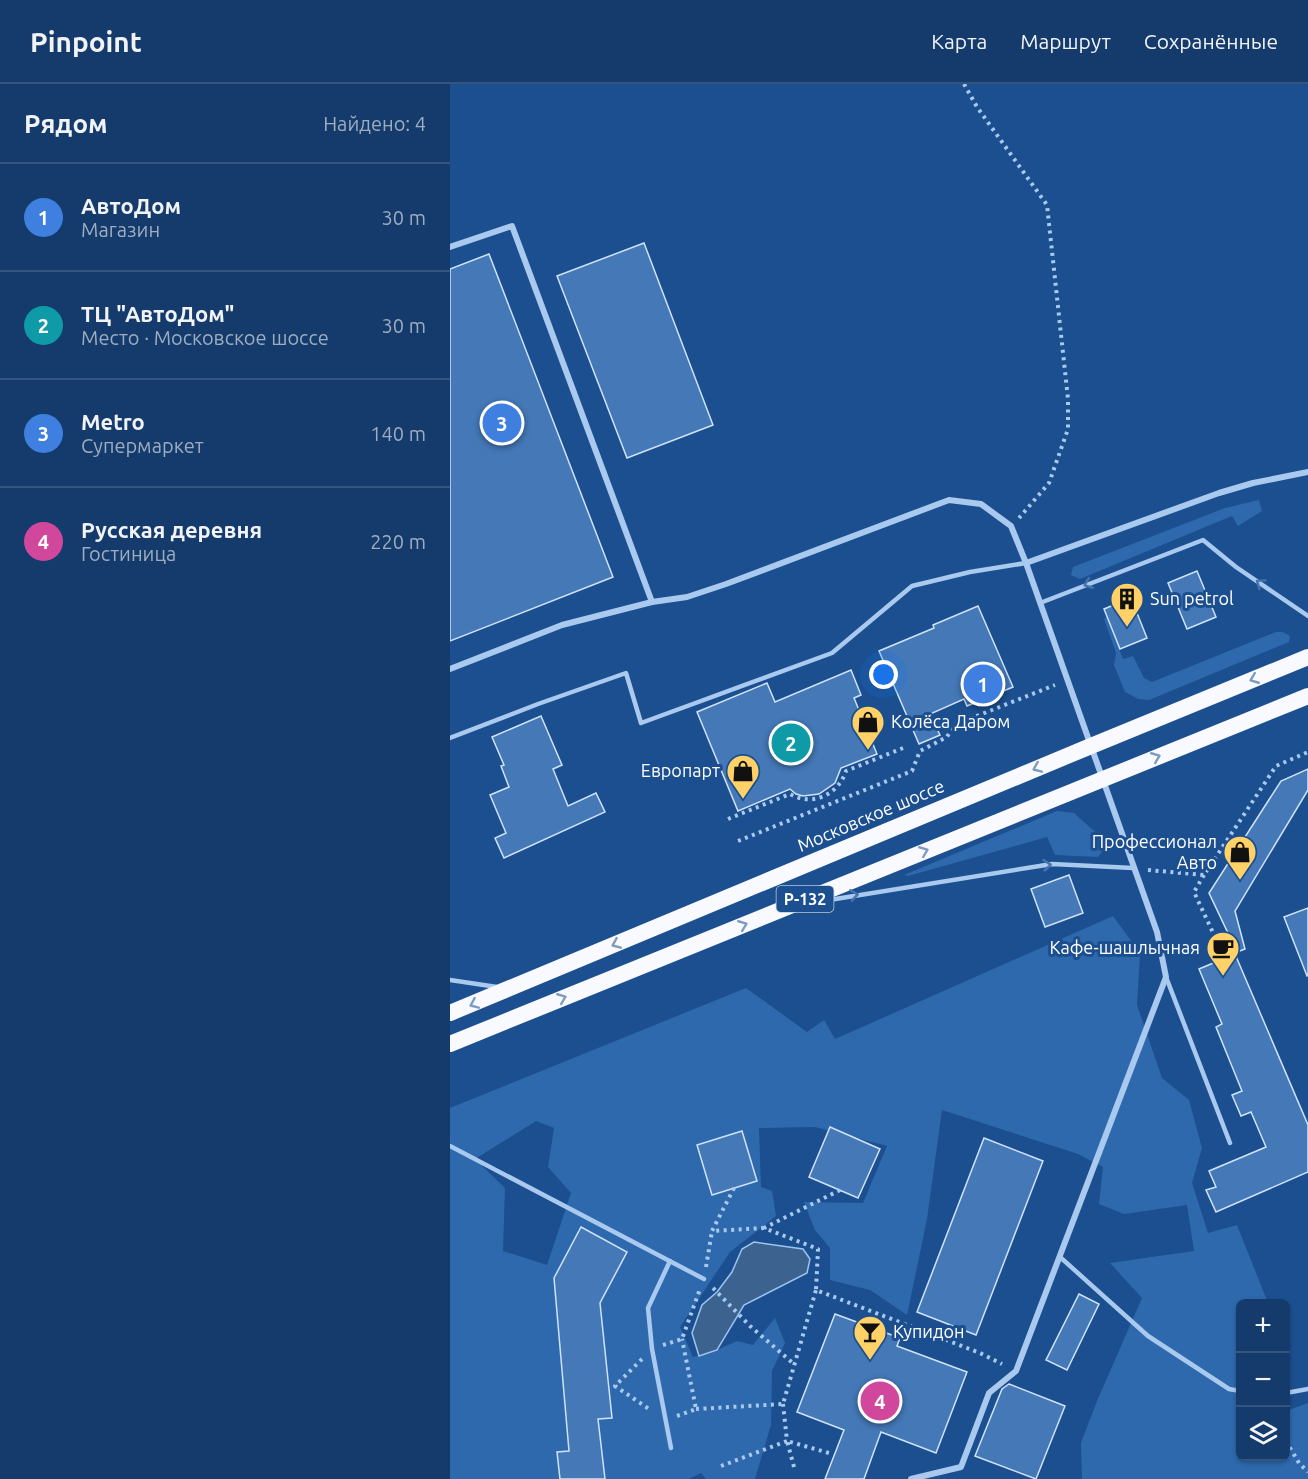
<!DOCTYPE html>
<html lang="ru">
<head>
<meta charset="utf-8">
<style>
  :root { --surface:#143b6b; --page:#1d4271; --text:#f1f3f6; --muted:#9dadc1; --line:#33557e; --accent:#ea580c }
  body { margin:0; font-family:Ubuntu,sans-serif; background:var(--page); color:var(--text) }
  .controls { position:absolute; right:18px; bottom:18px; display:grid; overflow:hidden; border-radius:9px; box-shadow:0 2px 4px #0004 }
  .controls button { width:54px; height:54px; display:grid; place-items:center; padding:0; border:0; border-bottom:2px solid var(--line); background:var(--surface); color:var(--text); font:30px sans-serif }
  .you { position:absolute; left:434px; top:591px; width:21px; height:21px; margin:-15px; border:4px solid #fff; border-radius:50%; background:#1a73e8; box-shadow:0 0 0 9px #1a73e833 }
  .badge { display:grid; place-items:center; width:39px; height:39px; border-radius:50%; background:var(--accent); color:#fff; font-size:20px; font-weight:700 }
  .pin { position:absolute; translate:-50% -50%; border:3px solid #fff; box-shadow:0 2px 6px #0006 }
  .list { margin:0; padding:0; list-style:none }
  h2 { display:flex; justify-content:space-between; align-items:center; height:78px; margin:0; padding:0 24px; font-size:26px }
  h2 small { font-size:20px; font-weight:400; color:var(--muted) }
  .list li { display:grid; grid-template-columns:39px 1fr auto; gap:18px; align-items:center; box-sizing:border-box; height:108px; padding:0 24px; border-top:2px solid var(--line) }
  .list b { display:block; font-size:22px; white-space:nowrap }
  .list p { margin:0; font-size:20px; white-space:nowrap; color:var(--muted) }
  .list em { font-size:20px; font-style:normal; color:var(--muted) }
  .icon { flex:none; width:33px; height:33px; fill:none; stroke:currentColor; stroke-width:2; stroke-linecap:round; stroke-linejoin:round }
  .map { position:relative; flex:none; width:858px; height:1395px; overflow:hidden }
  header { display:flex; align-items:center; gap:36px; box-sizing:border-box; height:84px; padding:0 30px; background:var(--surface); border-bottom:2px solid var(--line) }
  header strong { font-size:28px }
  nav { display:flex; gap:33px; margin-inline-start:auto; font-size:21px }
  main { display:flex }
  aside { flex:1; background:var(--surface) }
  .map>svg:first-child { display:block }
</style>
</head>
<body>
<header>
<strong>Pinpoint</strong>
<nav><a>Карта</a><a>Маршрут</a><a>Сохранённые</a></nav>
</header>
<main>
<aside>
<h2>Рядом<small>Найдено: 4</small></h2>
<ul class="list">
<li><span class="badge" style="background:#3f7fe0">1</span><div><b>АвтоДом</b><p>Магазин</p></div><em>30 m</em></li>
<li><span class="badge" style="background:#0f9aa8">2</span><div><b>ТЦ &quot;АвтоДом&quot;</b><p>Место · Московское шоссе</p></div><em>30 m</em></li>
<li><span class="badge" style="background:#3f7fe0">3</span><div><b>Metro</b><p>Супермаркет</p></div><em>140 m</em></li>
<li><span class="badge" style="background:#d1479c">4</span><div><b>Русская деревня</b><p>Гостиница</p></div><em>220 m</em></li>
</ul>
</aside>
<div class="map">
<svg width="858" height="1395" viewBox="0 0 858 1395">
  <rect width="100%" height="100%" fill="#1b4f8f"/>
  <g fill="#2e69ad" fill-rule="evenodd">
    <polygon points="809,416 812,427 788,442 782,432 630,495 621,491 623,483 775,424"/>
    <polygon points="657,533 673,575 683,572 694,594 702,598 826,548 833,548 840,552 839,558 699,616 688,615 675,608 664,581 666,569 654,535"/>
    <polygon points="607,727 624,729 653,755 654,765 648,773 605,771 597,753 458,792 454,791"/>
    <path d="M663 832 690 869 687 921 712 994 739 1016 752 1064 742 1099 758 1149 787 1141 818 1219 790 1220V1372H836V1327L858 1319V1395H632L631 1359 647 1317 692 1214 660 1179 744 1167 737 1121 674 1130 649 1120 653 1083 628 1070 492 1026 477 1135 457 1231 420 1206 380 1196V1164L365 1146 354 1118 413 1119 437 1062 365 1043 309 1044 311 1103 322 1107 326 1132 280 1168 230 1243 243 1273 267 1266 287 1257 303 1261 325 1234 335 1259 322 1287 321 1341 305 1395H256L251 1389 239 1395H155L151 1363 110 1395H0V1024L296 904 357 948 374 936 385 955ZM86 1037 104 1044 98 1083 121 1109 97 1181 53 1167 55 1104 25 1075ZM292 1047 307 1097 262 1111 247 1061ZM131 1143 177 1168 150 1219 162 1333 116 1337 104 1194Z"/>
  </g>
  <polygon fill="#3c6290" stroke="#9cc4f0" stroke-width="1.5" points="304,1158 353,1165 360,1175 357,1189 294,1221 267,1266 249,1272 242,1249 252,1221 267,1208 282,1188 292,1165"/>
  <g fill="#4478b7" stroke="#cfe3fa" stroke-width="1.5">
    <polygon points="194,159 263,341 177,374 107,192"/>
    <polygon points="39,170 163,493 0,557 0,185"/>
    <polygon points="747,487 766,533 737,545 718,499"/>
    <polygon points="681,514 697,554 670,565 654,525"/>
    <polygon points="528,522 563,603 517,622 514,615 480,630 490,651 469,660 429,567 484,544 483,541"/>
    <polygon points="401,586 411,611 404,614 427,670 391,684 385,699 369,710 353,712 346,710 340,705 288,727 247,628 317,599 325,618"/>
    <polygon points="91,632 112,681 103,685 118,722 146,709 155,728 54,774 45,754 56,749 40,711 59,703 51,682 54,681 42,653"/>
    <polygon points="858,685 858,706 785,827 795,865 787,868 759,809 831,697"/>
    <polygon points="619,791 633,829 595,843 581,805"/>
    <polygon points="858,824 858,891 857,892 834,833"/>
    <polygon points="785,870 858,1041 858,1088 766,1128 756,1106 766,1103 759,1087 816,1063 801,1028 791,1032 782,1011 792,1007 766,943 772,940 749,885"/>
    <polygon points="380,1043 430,1065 408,1114 359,1093"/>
    <polygon points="292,1047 307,1097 262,1111 247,1061"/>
    <polygon points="534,1054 593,1077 526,1251 467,1228"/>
    <polygon points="131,1143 177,1168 150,1219 162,1334 148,1335 155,1395 110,1395 107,1368 119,1367 104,1194"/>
    <polygon points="629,1210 649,1220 617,1286 596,1276"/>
    <polygon points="385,1230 450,1254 447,1262 517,1288 486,1369 431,1348 414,1395 375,1395 394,1346 347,1328"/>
    <polygon points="559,1300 615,1322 586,1395 525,1372 552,1305"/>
  </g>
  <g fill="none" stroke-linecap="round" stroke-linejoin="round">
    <g stroke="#a9c9ee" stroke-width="4" stroke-dasharray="3 4.5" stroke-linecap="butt">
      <polyline points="514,0 527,23 597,121 618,315 618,345 599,399 569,434"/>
      <path d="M278 735 340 710C362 723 388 711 396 687L453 664"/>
      <polyline points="288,757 462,687 470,667 497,653 504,641 605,601"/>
      <polyline points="698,786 754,791 826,682 858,668"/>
      <polyline points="754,791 744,808 765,853"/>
      <polyline points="284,1104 262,1147 314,1144"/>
      <polyline points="390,1106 314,1144 368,1165 366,1206 530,1269 552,1280"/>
      <polyline points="256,1183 262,1147"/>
      <polyline points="263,1204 300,1242 345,1281"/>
      <polyline points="213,1261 232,1255 250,1205"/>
      <polyline points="192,1275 165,1302 199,1325"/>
      <polyline points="246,1325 333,1320 366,1206"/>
      <polyline points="227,1332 246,1325 232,1255"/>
      <polyline points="836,1357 849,1379 858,1388"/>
      <polyline points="271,1382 337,1357 333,1320"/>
      <polyline points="344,1383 337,1357 379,1369"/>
    </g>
    <g stroke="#a9c9ee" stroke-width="4.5">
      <polyline points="590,519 753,456 786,483 858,532"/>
      <polyline points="0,654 88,620 176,589 191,639 382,569 462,502 520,488 576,479"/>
      <polyline points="373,817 602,780 683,784"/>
      <polyline points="716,893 780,1059"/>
      <polyline points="0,896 47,903"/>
      <polyline points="0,1062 254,1195"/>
      <polyline points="610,1173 698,1252 779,1305 790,1307"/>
      <polyline points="220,1177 198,1224 202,1265 221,1364"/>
      <polyline points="836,1309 858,1305"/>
    </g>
    <g stroke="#a9c9ee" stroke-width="6">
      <polyline points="0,163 62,142 202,518"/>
      <polyline points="576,479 769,409 803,399 858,388"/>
      <polyline points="0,585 112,541 202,518 237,513 276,500 499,416 531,420 561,442 576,479 707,848 716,893 566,1287 539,1309 511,1383 461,1395"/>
    </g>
    <g stroke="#f8faff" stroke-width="16">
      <polyline points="0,929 641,662 858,573"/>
      <polyline points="0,960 858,612"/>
    </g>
  </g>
  <defs><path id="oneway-chevron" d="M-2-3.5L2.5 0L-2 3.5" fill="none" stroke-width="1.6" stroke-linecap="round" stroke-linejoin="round" transform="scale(1.5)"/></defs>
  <g stroke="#4674ac">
    <use href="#oneway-chevron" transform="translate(810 499) rotate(-145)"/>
    <use href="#oneway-chevron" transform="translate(638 500) rotate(158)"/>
    <use href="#oneway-chevron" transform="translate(597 781) rotate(-6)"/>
    <use href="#oneway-chevron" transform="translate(404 811) rotate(-9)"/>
  </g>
  <g stroke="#7e9cc1">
    <use href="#oneway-chevron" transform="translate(804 595) rotate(158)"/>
    <use href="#oneway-chevron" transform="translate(706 673) rotate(-22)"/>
    <use href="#oneway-chevron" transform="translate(587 684) rotate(157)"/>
    <use href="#oneway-chevron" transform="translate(474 767) rotate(-22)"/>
    <use href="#oneway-chevron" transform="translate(293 841) rotate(-22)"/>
    <use href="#oneway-chevron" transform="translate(166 860) rotate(157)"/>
    <use href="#oneway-chevron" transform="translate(112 914) rotate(-22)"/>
    <use href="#oneway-chevron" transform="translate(24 920) rotate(157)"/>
  </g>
  <defs>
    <g id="building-pin" transform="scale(1.725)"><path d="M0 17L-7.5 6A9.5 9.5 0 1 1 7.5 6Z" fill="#ffd166" stroke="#1b4f8f"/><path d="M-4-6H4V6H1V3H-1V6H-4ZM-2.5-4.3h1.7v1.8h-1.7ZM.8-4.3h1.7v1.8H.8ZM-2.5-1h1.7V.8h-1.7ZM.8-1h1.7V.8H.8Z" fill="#111"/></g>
    <g id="shop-pin" transform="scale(1.725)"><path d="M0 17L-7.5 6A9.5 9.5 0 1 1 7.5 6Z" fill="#ffd166" stroke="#1b4f8f"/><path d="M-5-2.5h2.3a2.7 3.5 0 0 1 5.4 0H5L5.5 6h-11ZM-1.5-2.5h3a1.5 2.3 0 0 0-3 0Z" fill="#111"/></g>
    <g id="cafe-pin" transform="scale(1.725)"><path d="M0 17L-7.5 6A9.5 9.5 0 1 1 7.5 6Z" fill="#ffd166" stroke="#1b4f8f"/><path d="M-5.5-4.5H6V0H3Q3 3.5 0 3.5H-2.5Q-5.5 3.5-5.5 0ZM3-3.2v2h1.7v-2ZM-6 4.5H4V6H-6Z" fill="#111"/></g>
    <g id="bar-pin" transform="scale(1.725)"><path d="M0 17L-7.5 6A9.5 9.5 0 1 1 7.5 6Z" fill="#ffd166" stroke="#1b4f8f"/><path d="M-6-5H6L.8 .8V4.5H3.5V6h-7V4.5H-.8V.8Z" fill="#111"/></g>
  </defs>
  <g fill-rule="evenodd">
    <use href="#building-pin" x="677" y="515"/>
    <use href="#shop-pin" x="418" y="638"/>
    <use href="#shop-pin" x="293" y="687"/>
    <use href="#shop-pin" x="790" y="768"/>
    <use href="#cafe-pin" x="773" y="864"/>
    <use href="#bar-pin" x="420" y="1248"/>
  </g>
  <g text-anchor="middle" stroke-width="6" stroke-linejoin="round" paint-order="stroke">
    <rect fill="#1b4f8f" stroke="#bbcadd" stroke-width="1.5" x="326.5" y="802" width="57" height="26" rx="4.5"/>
    <g font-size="16" font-weight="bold" fill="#fff">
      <text x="355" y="821">Р-132</text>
    </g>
    <g font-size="18" fill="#fff" stroke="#1b4f8f" text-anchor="start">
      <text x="700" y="521">Sun petrol</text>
      <text x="441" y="644">Колёса Даром</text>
      <text x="270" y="693" text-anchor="end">Европарт</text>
      <text x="767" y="764" text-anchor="end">Профессионал<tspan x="767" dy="21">Авто</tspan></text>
      <text x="750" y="870" text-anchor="end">Кафе-шашлычная</text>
      <text x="443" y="1254">Купидон</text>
    </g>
    <g font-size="18" fill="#fff" stroke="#1b4f8f">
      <text transform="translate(421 732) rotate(-23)" y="6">Московское шоссе</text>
    </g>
  </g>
</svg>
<div class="controls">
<button>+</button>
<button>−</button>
<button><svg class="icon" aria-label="layers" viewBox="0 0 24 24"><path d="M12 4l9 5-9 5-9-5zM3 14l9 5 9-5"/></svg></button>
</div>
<div class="you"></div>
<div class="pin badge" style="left:533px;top:600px;background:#3f7fe0">1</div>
<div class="pin badge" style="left:341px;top:659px;background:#0f9aa8">2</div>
<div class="pin badge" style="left:52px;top:339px;background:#3f7fe0">3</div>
<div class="pin badge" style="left:430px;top:1317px;background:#d1479c">4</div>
</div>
</main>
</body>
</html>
